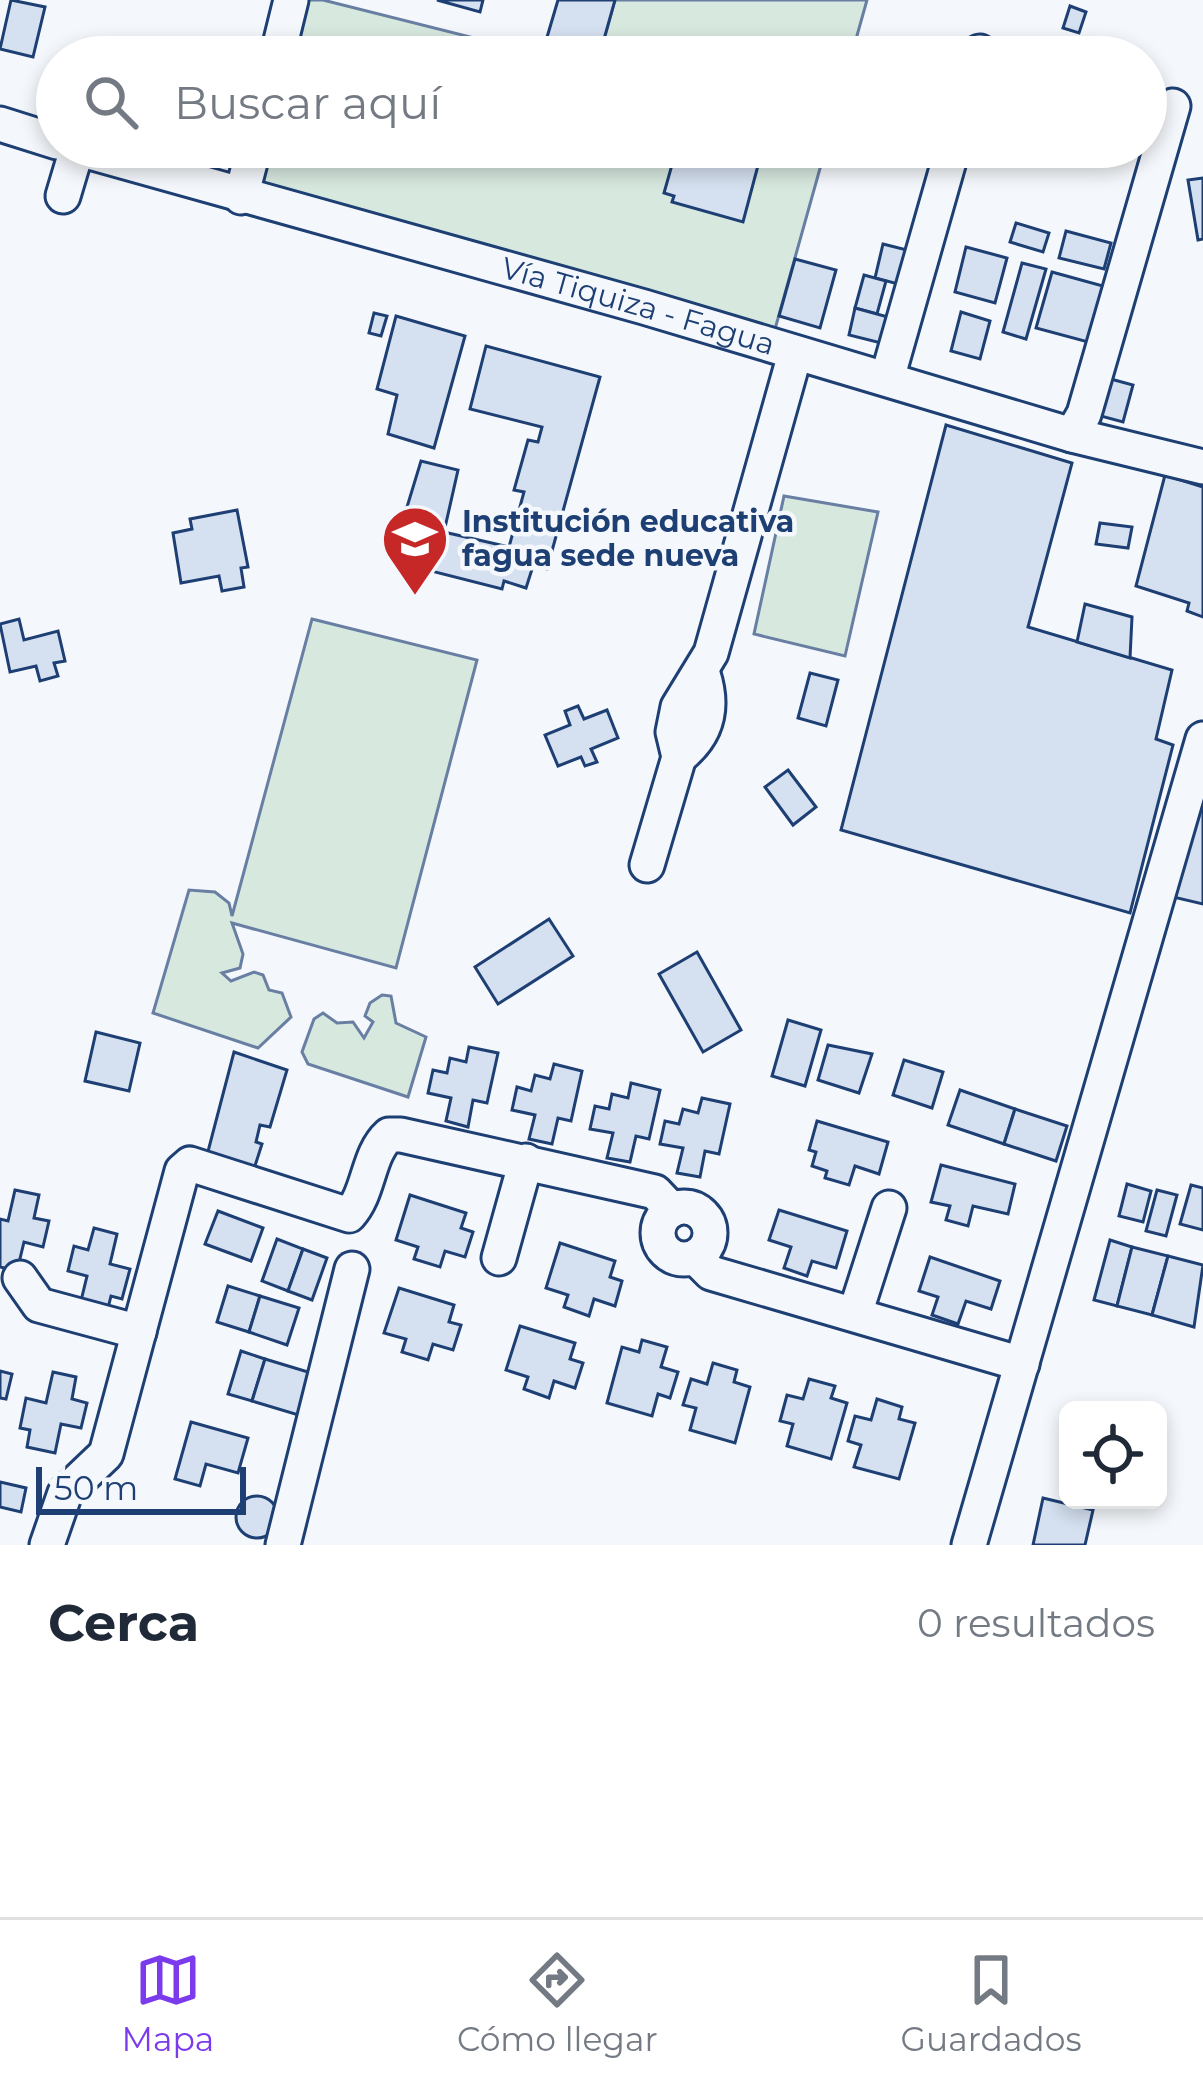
<!DOCTYPE html>
<html lang="es">
<head>
<meta charset="utf-8">
<style>
  :root { --surface:#fff; --page:#f2f2f3; --text:#1f2937; --muted:#747a83; --line:#e0e1e3; --accent:#7c3aed }
  body { margin:0; font-family:Montserrat,sans-serif; background:var(--page); color:var(--text) }
  .controls { position:absolute; right:36px; bottom:36px; display:grid; overflow:hidden; border-radius:18px; box-shadow:0 6px 18px #0003 }
  .controls button { width:108px; height:108px; display:grid; place-items:center; padding:0; border:0; border-bottom:3px solid var(--line); background:var(--surface); color:var(--text); font:60px sans-serif }
  .scale { position:absolute; left:36px; bottom:30px; width:210px; box-sizing:border-box; padding-left:12px; border:6px solid #1d3f73; border-top:0; font-size:33px; line-height:42px; white-space:nowrap; color:#1d3f73; -webkit-text-stroke:9px #f4f7fb; paint-order:stroke }
  .list { margin:0; padding:0; list-style:none }
  h2 { display:flex; justify-content:space-between; align-items:center; height:156px; margin:0; padding:0 48px; font-size:51px }
  h2 small { font-size:39px; font-weight:400; color:var(--muted) }
  .icon { flex:none; width:66px; height:66px; fill:none; stroke:currentColor; stroke-width:2; stroke-linecap:round; stroke-linejoin:round }
  .map { position:relative; flex:none; width:1203px; height:1545px; overflow:hidden }
  .search { position:absolute; background:var(--surface); box-shadow:0 6px 18px #0003; left:36px; right:36px; top:36px; height:132px; display:flex; align-items:center; gap:30px; box-sizing:border-box; padding:0 42px; border-radius:66px; color:var(--muted); font-size:45px }
  .sheet { height:372px; background:var(--surface) }
  nav { display:flex; justify-content:space-around; align-items:center; box-sizing:border-box; height:168px; border-top:3px solid var(--line); background:var(--surface); font-size:33px; color:var(--muted) }
  nav a { display:grid; justify-items:center; gap:6px }
  nav .on { color:var(--accent) }
  .map>svg:first-child { display:block }
</style>
</head>
<body>
<div class="map">
<svg width="1203" height="1545" viewBox="0 0 1203 1545">
  <rect width="100%" height="100%" fill="#f4f7fb"/>
  <g fill="#d7e8df" stroke="#687fa3" stroke-width="3">
    <polygon points="292,0 323,0 550,57 277,57"/>
    <polygon points="615,0 867,0 851,57 599,57"/>
    <polygon points="254,147 826,147 770,347 242,197"/>
    <polygon points="784,496 878,512 845,656 754,634"/>
    <polygon points="312,619 477,660 396,968 232,923 243,954 240,968 222,973 231,981 254,972 263,975 269,990 282,993 291,1017 258,1048 153,1013 189,890 215,892 229,903 232,916"/>
    <polygon points="382,995 391,996 396,1023 426,1037 408,1097 308,1064 302,1052 314,1019 323,1013 337,1023 353,1022 364,1038 373,1022 365,1016 370,1003"/>
  </g>
  <g fill="#d5e0f0" stroke="#1d3f73" stroke-width="3">
    <polygon points="11,0 45,7 33,57 0,49"/>
    <polygon points="437,0 483,0 480,12"/>
    <polygon points="558,0 615,0 599,57 545,44"/>
    <polygon points="1070,6 1086,12 1079,33 1063,28"/>
    <polygon points="677,147 715,147 760,158 743,222 672,202 674,196 664,193"/>
    <polygon points="1203,178 1203,239 1198,240 1188,180"/>
    <polygon points="1016,223 1049,233 1043,252 1010,242"/>
    <polygon points="1066,231 1111,243 1104,269 1059,258"/>
    <polygon points="883,244 911,251 902,285 875,278"/>
    <polygon points="966,247 1007,258 995,303 955,292"/>
    <polygon points="795,259 836,270 820,328 779,316"/>
    <polygon points="1022,263 1046,269 1026,339 1003,332"/>
    <polygon points="1052,272 1103,286 1088,342 1036,328"/>
    <polygon points="864,275 886,281 877,314 855,308"/>
    <polygon points="855,308 888,317 881,343 849,335"/>
    <polygon points="961,312 990,321 980,359 951,351"/>
    <polygon points="374,313 387,316 381,336 369,333"/>
    <polygon points="396,316 465,336 434,448 388,434 397,395 377,389"/>
    <polygon points="486,346 600,377 547,569 533,566 526,588 504,581 502,589 431,571 433,560 412,555 416,534 400,530 421,461 458,470 444,532 509,547 524,492 514,490 528,440 538,442 542,427 470,409"/>
    <polygon points="1107,378 1133,385 1123,422 1097,415"/>
    <polygon points="946,425 1072,463 1028,627 1172,670 1156,739 1173,745 1130,913 841,830"/>
    <polygon points="1165,475 1203,487 1203,617 1187,611 1189,603 1136,586"/>
    <polygon points="237,510 248,567 241,568 244,587 222,591 219,576 181,583 173,533 192,529 190,519"/>
    <polygon points="1100,523 1132,527 1128,548 1096,544"/>
    <polygon points="1085,604 1132,617 1130,658 1077,642"/>
    <polygon points="19,619 24,640 58,631 65,661 54,663 58,676 40,681 36,666 10,672 0,624"/>
    <polygon points="810,673 838,680 826,726 798,718"/>
    <polygon points="578,706 584,719 607,710 618,738 591,749 597,762 585,766 581,757 558,766 545,735 570,725 565,711"/>
    <polygon points="788,770 816,807 793,825 765,787"/>
    <polygon points="1203,774 1203,904 1173,897"/>
    <polygon points="549,919 573,956 498,1004 475,967"/>
    <polygon points="697,952 741,1030 703,1052 659,974"/>
    <polygon points="788,1020 821,1030 805,1086 772,1076"/>
    <polygon points="96,1032 140,1043 129,1091 85,1081"/>
    <polygon points="828,1045 872,1054 859,1093 818,1080"/>
    <polygon points="469,1047 498,1053 487,1103 473,1100 468,1127 446,1121 451,1098 428,1093 433,1070 447,1073 450,1058 466,1062"/>
    <polygon points="234,1052 287,1070 270,1127 260,1125 256,1142 262,1144 252,1175 206,1159"/>
    <polygon points="904,1060 943,1072 932,1108 893,1095"/>
    <polygon points="554,1064 582,1071 571,1121 558,1118 552,1144 529,1139 535,1115 512,1110 517,1087 531,1091 535,1075 550,1079"/>
    <polygon points="631,1083 660,1090 649,1139 636,1136 630,1162 607,1158 613,1133 590,1129 595,1106 609,1109 612,1094 628,1098"/>
    <polygon points="960,1090 1015,1109 1004,1144 948,1125"/>
    <polygon points="702,1098 730,1104 719,1154 705,1151 700,1177 677,1173 683,1148 660,1144 665,1121 679,1124 683,1109 698,1113"/>
    <polygon points="1015,1109 1067,1126 1056,1161 1004,1144"/>
    <polygon points="817,1121 888,1142 879,1174 855,1166 849,1185 825,1178 827,1171 812,1166 816,1152 809,1150"/>
    <polygon points="941,1165 1015,1184 1008,1214 973,1206 968,1226 946,1220 950,1206 931,1202"/>
    <polygon points="1127,1184 1151,1191 1143,1222 1119,1216"/>
    <polygon points="1191,1185 1203,1188 1203,1230 1180,1224"/>
    <polygon points="15,1190 39,1195 34,1218 49,1221 43,1247 24,1242 17,1271 0,1267 0,1219 8,1221"/>
    <polygon points="1157,1190 1177,1195 1166,1236 1146,1231"/>
    <polygon points="410,1195 466,1213 461,1228 473,1232 465,1257 445,1251 440,1267 414,1259 418,1247 396,1240"/>
    <polygon points="779,1210 847,1231 836,1268 812,1261 807,1276 784,1268 791,1247 769,1240"/>
    <polygon points="218,1211 263,1228 251,1261 205,1244"/>
    <polygon points="94,1228 117,1234 110,1264 130,1269 122,1299 111,1296 107,1312 80,1305 87,1276 68,1271 74,1246 88,1250"/>
    <polygon points="277,1239 303,1249 288,1291 262,1281"/>
    <polygon points="1110,1240 1132,1247 1117,1306 1094,1300"/>
    <polygon points="560,1243 615,1261 610,1277 622,1281 615,1306 594,1299 589,1316 564,1307 568,1295 546,1288"/>
    <polygon points="1132,1247 1168,1256 1152,1315 1117,1306"/>
    <polygon points="303,1249 327,1258 312,1300 288,1291"/>
    <polygon points="1168,1256 1203,1265 1194,1327 1152,1315"/>
    <polygon points="930,1257 1000,1281 991,1309 966,1301 958,1324 932,1315 938,1297 919,1291"/>
    <polygon points="228,1286 260,1296 249,1332 217,1322"/>
    <polygon points="399,1288 454,1305 449,1322 461,1325 453,1350 433,1344 428,1360 402,1352 406,1339 384,1333"/>
    <polygon points="260,1296 299,1308 287,1345 249,1332"/>
    <polygon points="520,1326 575,1343 570,1359 583,1363 575,1388 554,1381 549,1398 524,1389 528,1377 506,1370"/>
    <polygon points="642,1340 667,1347 661,1367 678,1372 670,1398 658,1394 652,1416 607,1403 622,1347 639,1352"/>
    <polygon points="241,1351 265,1359 252,1401 228,1394"/>
    <polygon points="265,1359 318,1375 305,1417 252,1401"/>
    <polygon points="713,1363 737,1370 734,1382 750,1387 735,1443 690,1430 696,1408 683,1405 691,1379 707,1384"/>
    <polygon points="0,1371 12,1374 6,1399 0,1398"/>
    <polygon points="53,1372 76,1377 72,1399 87,1403 81,1428 61,1424 55,1453 27,1447 30,1430 20,1428 26,1398 46,1403"/>
    <polygon points="809,1379 835,1386 831,1398 847,1403 831,1459 787,1446 793,1424 780,1421 787,1395 803,1399"/>
    <polygon points="877,1399 902,1407 899,1419 915,1423 899,1479 854,1467 861,1445 848,1441 855,1416 871,1420"/>
    <polygon points="191,1422 248,1438 238,1473 206,1464 200,1486 175,1479"/>
    <polygon points="0,1482 26,1488 21,1512 0,1507"/>
    <circle cx="257" cy="1517" r="21"/>
    <polygon points="1043,1498 1093,1510 1085,1545 1033,1545"/>
  </g>
  <g fill="none" stroke-linecap="round" stroke-linejoin="round">
    <g stroke="#1d3f73" stroke-width="39">
      <g id="minor">
        <polyline points="277,57 291,0"/>
        <polyline points="978,57 980,52"/>
        <polyline points="0,124 57,142"/>
        <path id="s1" d="M72 147 644 307 1072 435 1203 467"/>
        <polyline points="63,196 77,149"/>
        <polyline points="241,197 254,147"/>
        <polyline points="887,379 953,147"/>
        <polyline points="1072,435 1084,414 1173,106"/>
        <path d="M679 757C707 735 714 708 703 674"/>
        <polyline points="647,865 679,757 673,732 678,707 711,653 795,354"/>
        <circle cx="684" cy="1233" r="26"/>
        <polyline points="695,1257 711,1273 1022,1364"/>
        <polyline points="499,1258 526,1161"/>
        <polyline points="20,1278 39,1305 139,1332"/>
        <polyline points="855,1314 889,1208"/>
        <path d="M47 1545 65 1493 106 1454 182 1171 190 1164 349 1215C370 1192 367 1155 389 1135H401L655 1192 672 1210"/>
        <polyline points="283,1545 352,1269"/>
        <polyline points="969,1545 1203,739"/>
      </g>
    </g>
    <use href="#minor" stroke="#f4f7fb" stroke-width="33"/>
  </g>
  <defs>
    <g id="school-pin" transform="scale(3.45)"><path d="M0 17L-7.5 6A9.5 9.5 0 1 1 7.5 6Z" fill="#c62828" stroke="#f4f7fb"/><path d="M0-5L7-2L0 1L-7-2ZM-4 1L0 2.5L4 1V4Q0 6-4 4Z" fill="#fff"/></g>
  </defs>
  <g fill-rule="evenodd">
    <use href="#school-pin" x="415" y="539"/>
  </g>
  <g text-anchor="middle" stroke-width="9" stroke-linejoin="round" paint-order="stroke">
    <g font-size="30" fill="#1d3f73" stroke="#f4f7fb">
      <text dy="10" stroke="none"><textPath href="#s1" startOffset="588">Vía Tiquiza - Fagua</textPath></text>
    </g>
    <g font-size="30" font-weight="bold" fill="#1d3f73" stroke="#f4f7fb" text-anchor="start">
      <text x="462" y="532">Institución educativa<tspan x="462" dy="34">fagua sede nueva</tspan></text>
    </g>
  </g>
</svg>
<div class="controls">
<button><svg class="icon" aria-label="locate" viewBox="0 0 24 24"><circle cx="12" cy="12" r="6"/><path d="M12 2v4M12 18v4M2 12h4M18 12h4"/></svg></button>
</div>
<div class="scale">50 m</div>
<div class="search"><svg class="icon" aria-label="search" viewBox="0 0 24 24"><circle cx="10" cy="10" r="6"/><path d="M15 15l6 6"/></svg>Buscar aquí</div>
</div>
<section class="sheet">
<h2>Cerca<small>0 resultados</small></h2>
<ul class="list">
</ul>
</section>
<nav>
<a class="on"><svg class="icon" aria-label="map" viewBox="0 0 24 24"><path d="M3 6l6-2 6 2 6-2v14l-6 2-6-2-6 2zM9 4v14M15 6v14"/></svg>Mapa</a>
<a><svg class="icon" aria-label="directions" viewBox="0 0 24 24"><path d="M12 3l9 9-9 9-9-9zM9 14v-3h6M13 9l2 2-2 2"/></svg>Cómo llegar</a>
<a><svg class="icon" aria-label="saved" viewBox="0 0 24 24"><path d="M7 4h10v16l-5-4-5 4z"/></svg>Guardados</a>
</nav>
</body>
</html>
